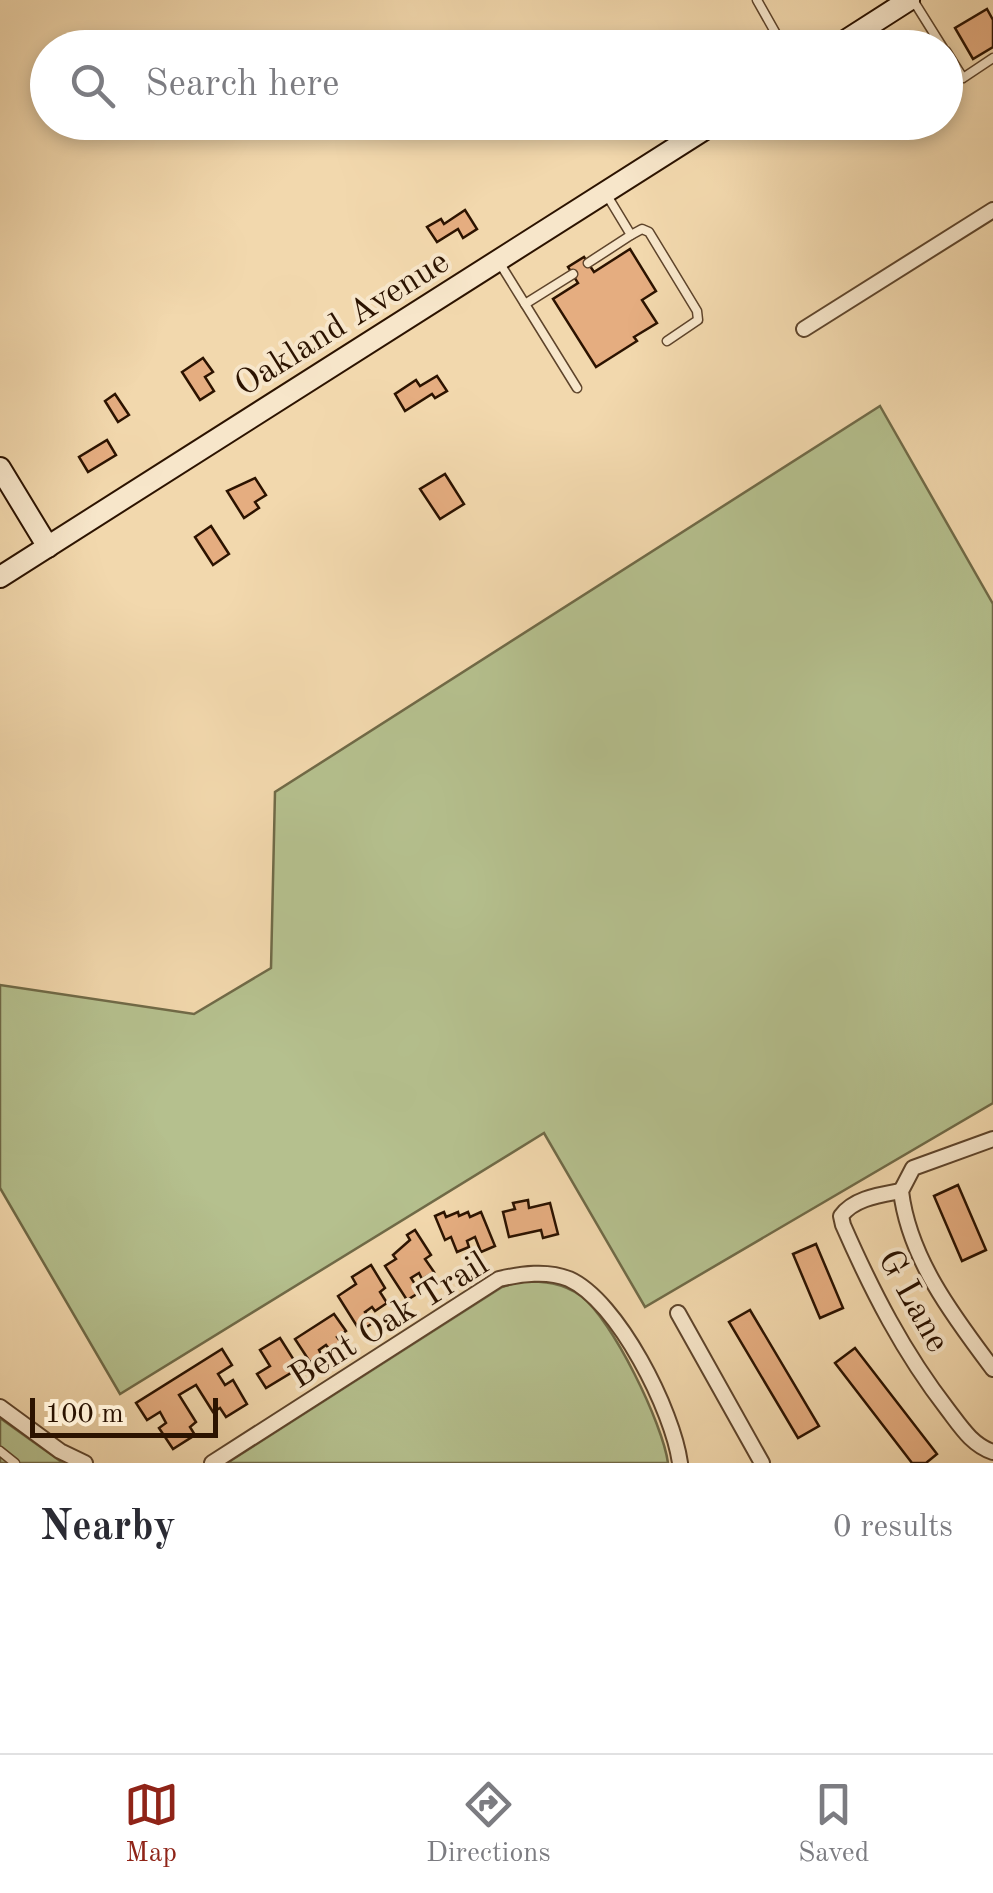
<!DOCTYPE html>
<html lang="en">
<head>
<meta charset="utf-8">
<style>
  :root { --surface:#fff; --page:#f7f7f7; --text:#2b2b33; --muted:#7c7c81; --line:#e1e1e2; --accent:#8f2418 }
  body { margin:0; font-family:"Old Standard TT",serif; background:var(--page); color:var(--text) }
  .scale { position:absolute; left:30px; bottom:25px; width:188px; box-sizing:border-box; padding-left:10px; border:5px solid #2c1300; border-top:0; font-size:28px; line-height:35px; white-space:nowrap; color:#2c1300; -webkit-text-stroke:8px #f7e6ca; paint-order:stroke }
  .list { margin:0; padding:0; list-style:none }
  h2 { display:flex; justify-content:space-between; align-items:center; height:130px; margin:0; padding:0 40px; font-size:42px }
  h2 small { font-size:32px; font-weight:400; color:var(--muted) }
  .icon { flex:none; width:55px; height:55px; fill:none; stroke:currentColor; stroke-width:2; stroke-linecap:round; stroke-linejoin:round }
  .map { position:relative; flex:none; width:993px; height:1463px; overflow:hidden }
  .search { position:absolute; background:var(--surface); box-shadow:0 5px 15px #0003; left:30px; right:30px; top:30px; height:110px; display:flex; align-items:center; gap:25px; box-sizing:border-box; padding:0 35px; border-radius:55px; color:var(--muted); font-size:38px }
  .sheet { height:290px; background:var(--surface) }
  nav { display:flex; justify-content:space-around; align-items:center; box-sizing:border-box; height:140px; border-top:2px solid var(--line); background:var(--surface); font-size:28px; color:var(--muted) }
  nav a { display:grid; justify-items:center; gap:5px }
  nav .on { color:var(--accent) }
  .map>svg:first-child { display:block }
</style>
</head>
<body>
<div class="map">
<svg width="993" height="1463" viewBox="0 0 993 1463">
  <rect width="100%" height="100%" fill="#f2d8ad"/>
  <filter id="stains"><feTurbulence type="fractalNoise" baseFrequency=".002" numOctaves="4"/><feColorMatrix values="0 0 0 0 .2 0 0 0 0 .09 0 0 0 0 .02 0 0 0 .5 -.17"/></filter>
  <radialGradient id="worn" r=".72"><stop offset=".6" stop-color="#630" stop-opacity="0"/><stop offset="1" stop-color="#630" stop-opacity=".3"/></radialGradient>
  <g fill="#b5c08e" stroke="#706a47" stroke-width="2.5">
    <polygon points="880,406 993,604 993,1103 645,1307 544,1133 120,1394 0,1188 0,985 194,1014 271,968 275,792"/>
    <path d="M521 1281C544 1281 563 1283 581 1296 612 1319 663 1424 668 1463H227L502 1287Z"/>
    <polygon points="0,1418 63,1463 0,1463"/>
  </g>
  <g fill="#e5ad80" stroke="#2c1300" stroke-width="2.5">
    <polygon points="987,9 993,20 993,47 973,59 955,28"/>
    <polygon points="465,210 477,229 463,238 458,229 437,242 427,227 441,219 444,224"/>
    <polygon points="630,249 656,291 642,300 657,323 634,337 637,341 596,367 553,299 578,283 568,267 584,257 594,272"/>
    <polygon points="203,358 213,372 205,377 214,391 200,400 182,372"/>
    <polygon points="437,376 447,391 435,398 432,394 405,411 395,394 416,380 420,386"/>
    <polygon points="115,394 129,415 118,422 105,401"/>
    <polygon points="107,440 116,455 88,472 79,457"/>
    <polygon points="445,474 464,504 440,519 420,489"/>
    <polygon points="255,478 266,495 255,502 259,508 244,518 227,491"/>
    <polygon points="211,526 229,554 213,565 195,537"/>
    <polygon points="958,1185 986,1250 962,1261 934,1196"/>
    <polygon points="528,1200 529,1208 550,1203 558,1234 543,1238 541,1230 509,1237 503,1212 515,1209 513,1203"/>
    <polygon points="444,1212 446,1217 458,1212 459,1216 468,1212 470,1217 481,1212 495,1246 481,1252 475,1237 467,1241 469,1247 457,1252 451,1237 445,1240 435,1216"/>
    <polygon points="415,1230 431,1255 425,1259 434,1272 422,1279 419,1273 411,1278 420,1292 407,1300 385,1266 396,1259 393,1255 410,1240 407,1235"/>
    <polygon points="816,1244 843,1308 820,1318 793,1254"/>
    <polygon points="371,1265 385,1288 380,1292 387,1303 375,1311 372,1307 365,1312 373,1323 360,1331 338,1296 356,1284 352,1277"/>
    <polygon points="750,1310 819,1426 798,1438 729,1322"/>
    <polygon points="334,1314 346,1331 337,1337 341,1342 330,1350 326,1345 319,1350 321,1354 310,1362 295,1339"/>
    <polygon points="280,1338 299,1368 266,1388 257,1374 270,1366 260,1350"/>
    <polygon points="855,1348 937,1454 926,1463 912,1463 835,1363"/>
    <polygon points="222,1349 232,1365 218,1374 225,1385 233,1380 247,1404 226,1417 220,1408 213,1412 196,1385 179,1395 196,1422 190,1427 195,1435 173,1449 159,1428 166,1423 160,1412 147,1420 136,1403"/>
  </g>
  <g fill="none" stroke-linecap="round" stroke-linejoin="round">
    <g stroke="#5e442b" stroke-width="11">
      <g id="lane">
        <polyline points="757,0 784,48"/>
        <polyline points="913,0 943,48"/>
        <polyline points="946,51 963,78 993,58"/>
        <polyline points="605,192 631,235 642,229 649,232 697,311 698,320 667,341"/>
        <polyline points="499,262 525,304 573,274"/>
        <polyline points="588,263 631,235"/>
        <polyline points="525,304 577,388"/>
        <polyline points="0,1451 15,1463"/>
      </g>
    </g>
    <g stroke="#5e442b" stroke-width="18">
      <g id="street">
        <polyline points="804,329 993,210"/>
        <path d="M993 1139 913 1168 901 1191C909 1258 953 1316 993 1369"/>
        <path d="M901 1191C880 1195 854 1198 841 1216L843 1225C872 1291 903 1352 948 1410 961 1427 972 1445 993 1452"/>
        <polyline points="678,1313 762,1463"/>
        <polyline points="0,1407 60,1451 85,1463"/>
        <path d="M212 1463 499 1279C521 1274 547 1270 569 1279 618 1301 673 1411 680 1463"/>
      </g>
    </g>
    <g stroke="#2c1300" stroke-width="24">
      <g id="secondary">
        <polyline points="834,48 909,0"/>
        <polyline points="0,468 48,547"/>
        <polyline points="0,577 716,122"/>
      </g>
    </g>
    <use href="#lane" stroke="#f7e6ca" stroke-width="8"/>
    <use href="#street" stroke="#f7e6ca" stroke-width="14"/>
    <use href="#secondary" stroke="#f7e6ca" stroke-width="20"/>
  </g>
  <g text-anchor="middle" stroke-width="8" stroke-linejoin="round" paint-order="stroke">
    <g font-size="35" fill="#2c1300" stroke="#f7e6ca">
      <text transform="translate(341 322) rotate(-32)" y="12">Oakland Avenue</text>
      <text transform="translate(915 1300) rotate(61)" y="12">G Lane</text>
      <text transform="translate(388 1319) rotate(-32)" y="12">Bent Oak Trail</text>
    </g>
  </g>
  <rect width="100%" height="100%" filter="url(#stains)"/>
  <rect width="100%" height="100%" fill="url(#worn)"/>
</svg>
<div class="scale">100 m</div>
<div class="search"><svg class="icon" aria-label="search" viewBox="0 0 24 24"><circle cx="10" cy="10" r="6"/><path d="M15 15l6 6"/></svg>Search here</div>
</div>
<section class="sheet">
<h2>Nearby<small>0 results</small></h2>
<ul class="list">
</ul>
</section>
<nav>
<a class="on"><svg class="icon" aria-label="map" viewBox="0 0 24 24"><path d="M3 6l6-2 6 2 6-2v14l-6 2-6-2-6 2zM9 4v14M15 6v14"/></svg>Map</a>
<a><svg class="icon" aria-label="directions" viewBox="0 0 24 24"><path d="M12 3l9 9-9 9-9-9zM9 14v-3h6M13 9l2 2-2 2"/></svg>Directions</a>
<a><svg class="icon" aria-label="saved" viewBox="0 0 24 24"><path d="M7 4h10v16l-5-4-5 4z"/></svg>Saved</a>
</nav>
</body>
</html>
